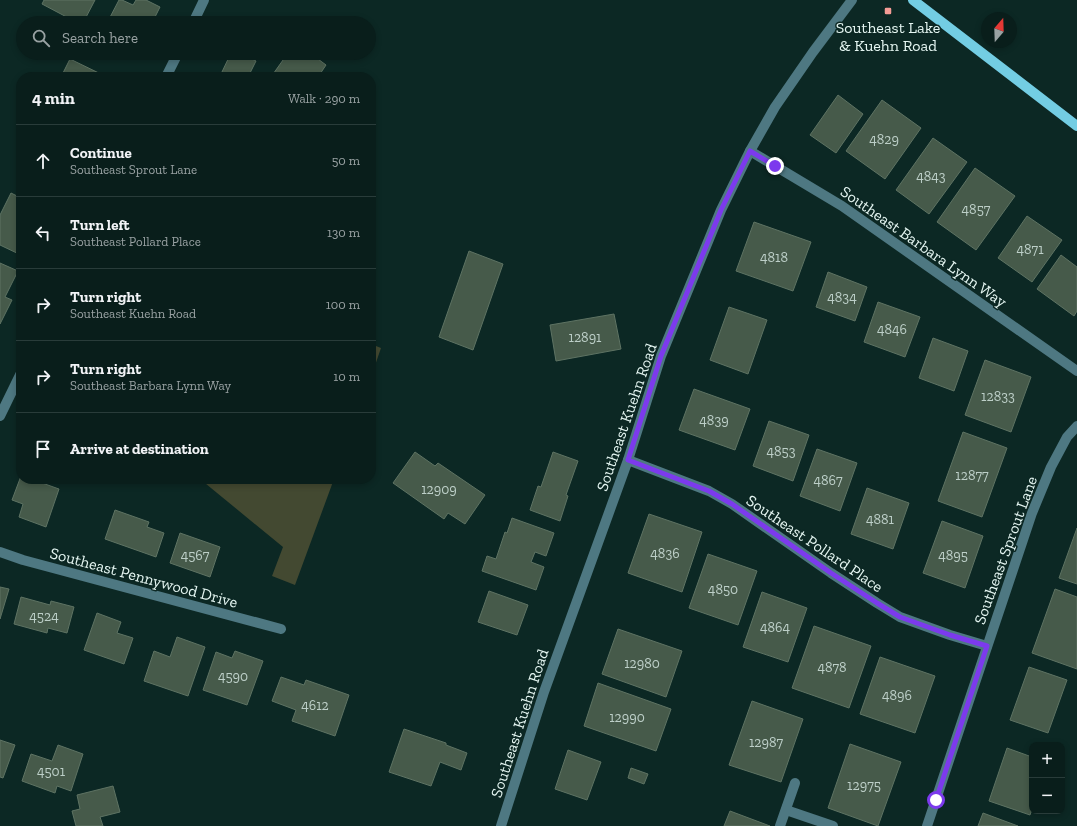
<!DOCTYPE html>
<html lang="en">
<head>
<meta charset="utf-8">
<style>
  :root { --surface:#091e1b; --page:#172b28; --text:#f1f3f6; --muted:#99a2a3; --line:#293c3a }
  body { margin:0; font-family:"Zilla Slab",serif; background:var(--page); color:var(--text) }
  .controls { position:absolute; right:12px; bottom:12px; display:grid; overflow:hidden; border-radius:8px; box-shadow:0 2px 6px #0003 }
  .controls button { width:36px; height:36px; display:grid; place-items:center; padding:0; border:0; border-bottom:1px solid var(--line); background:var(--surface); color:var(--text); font:20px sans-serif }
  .compass { position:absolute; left:981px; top:12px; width:36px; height:36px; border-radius:50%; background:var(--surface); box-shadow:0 2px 6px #0003; rotate:19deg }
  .stop { position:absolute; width:12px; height:12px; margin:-9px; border:3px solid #7c3aed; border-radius:50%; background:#fff }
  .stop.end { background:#7c3aed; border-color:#fff; box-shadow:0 1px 4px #0008 }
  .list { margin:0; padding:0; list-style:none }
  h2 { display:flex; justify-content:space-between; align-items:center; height:52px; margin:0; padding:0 16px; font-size:17px }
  h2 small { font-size:13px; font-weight:400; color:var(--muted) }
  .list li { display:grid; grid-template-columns:26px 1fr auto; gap:12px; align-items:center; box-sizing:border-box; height:72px; padding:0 16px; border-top:1px solid var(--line) }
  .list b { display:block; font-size:15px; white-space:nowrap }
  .list p { margin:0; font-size:13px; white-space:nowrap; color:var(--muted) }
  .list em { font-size:13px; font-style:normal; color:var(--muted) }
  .icon { flex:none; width:22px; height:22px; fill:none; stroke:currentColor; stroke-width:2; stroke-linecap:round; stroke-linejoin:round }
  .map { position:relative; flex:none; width:1077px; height:826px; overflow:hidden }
  .search { position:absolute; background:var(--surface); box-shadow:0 2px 6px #0003; left:16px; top:16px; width:360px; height:44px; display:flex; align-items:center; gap:10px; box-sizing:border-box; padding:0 14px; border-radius:22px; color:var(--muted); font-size:15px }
  .panel { position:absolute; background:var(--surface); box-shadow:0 2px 6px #0003; left:16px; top:72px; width:360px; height:412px; border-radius:16px }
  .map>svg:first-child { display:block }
</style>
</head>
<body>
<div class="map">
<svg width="1077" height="826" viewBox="0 0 1077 826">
  <rect width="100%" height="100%" fill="#0c2824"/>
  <g fill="#434931">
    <polygon points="371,344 381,348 371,377"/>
    <polygon points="200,479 334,479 295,585 272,576 283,547"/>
  </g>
  <g fill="#465a4a" stroke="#5e7363">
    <polygon points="44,0 95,0 83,23 78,23 42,4"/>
    <polygon points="119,0 122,0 133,5 136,0 146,0 160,7 152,23 107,23"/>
    <polygon points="124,53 134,53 132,57"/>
    <polygon points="231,53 240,53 256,61 248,77 228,77 221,74"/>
    <polygon points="288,53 310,53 326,65 318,77 271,77"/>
    <polygon points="70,59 107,77 61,77"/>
    <polygon points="838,95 863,114 836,153 810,135"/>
    <polygon points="882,100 921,128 885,179 846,151"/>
    <polygon points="933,138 967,162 929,214 896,190"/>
    <polygon points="975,168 1015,196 976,250 937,222"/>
    <polygon points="11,193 21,198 21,255 0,245 0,215"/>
    <polygon points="1027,216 1062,240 1032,282 998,258"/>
    <polygon points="754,222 811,242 793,291 736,271"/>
    <polygon points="469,251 503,264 473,350 439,337"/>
    <polygon points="1061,255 1077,267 1077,311 1074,316 1037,289"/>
    <polygon points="0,263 18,271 5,297 12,300 0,324"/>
    <polygon points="828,272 867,287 855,321 816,307"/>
    <polygon points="878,302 920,317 905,357 864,342"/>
    <polygon points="729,307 767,320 748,374 710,360"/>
    <polygon points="614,314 621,349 556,361 550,325"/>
    <polygon points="933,338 968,351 954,391 919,378"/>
    <polygon points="985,360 1031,377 1011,432 965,415"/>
    <polygon points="694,389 750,409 735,450 679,430"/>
    <polygon points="769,421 809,435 793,481 753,466"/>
    <polygon points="963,432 1007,448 982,517 938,501"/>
    <polygon points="817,449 857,463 840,511 800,496"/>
    <polygon points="415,452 435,466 438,463 485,495 465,524 448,513 444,519 393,483"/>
    <polygon points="553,452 578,461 566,495 568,496 560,521 530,510 538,486 541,487"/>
    <polygon points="21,476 21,479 31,479 59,489 46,527 19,517 23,504 12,500"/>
    <polygon points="68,479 82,479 80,483"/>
    <polygon points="867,488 909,503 893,549 851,534"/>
    <polygon points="115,510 149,522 147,527 164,533 156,557 105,539"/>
    <polygon points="649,514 702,532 682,592 628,573"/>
    <polygon points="512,518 554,533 546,556 535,552 531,562 544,567 536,590 482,571 487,556 496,559 505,532 507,533"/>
    <polygon points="942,521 983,536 965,588 923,573"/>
    <polygon points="1077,528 1077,584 1059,578"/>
    <polygon points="180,533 220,547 210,577 170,563"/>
    <polygon points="708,554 757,571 738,625 689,608"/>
    <polygon points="0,587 9,589 0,619"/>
    <polygon points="1055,589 1077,597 1077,669 1032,653"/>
    <polygon points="489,591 528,605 517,635 478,622"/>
    <polygon points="762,592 807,608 788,662 743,647"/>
    <polygon points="21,597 50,605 51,601 74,607 67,633 48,628 47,633 14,624"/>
    <polygon points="97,613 121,622 117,633 133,638 124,664 84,650"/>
    <polygon points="814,626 871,646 849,708 792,688"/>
    <polygon points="618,629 682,651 666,697 602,674"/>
    <polygon points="177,637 205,647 188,696 144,681 154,651 170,657"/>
    <polygon points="235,651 263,661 247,705 203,690 216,652 232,658"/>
    <polygon points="880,657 935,676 915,733 860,714"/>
    <polygon points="1029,667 1067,680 1048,733 1010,720"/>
    <polygon points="281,677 304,685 306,680 349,695 335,736 292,721 296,710 272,701"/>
    <polygon points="598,683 671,709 656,751 584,726"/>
    <polygon points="752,701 803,719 781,782 729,765"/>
    <polygon points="404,729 446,743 446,745 467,753 461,770 440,762 431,786 389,772"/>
    <polygon points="0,740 15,745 3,778 0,777"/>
    <polygon points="850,744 901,762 878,826 828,808"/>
    <polygon points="58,745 83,754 71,791 57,786 55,793 22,781 31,754 52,761"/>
    <polygon points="1007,748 1032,757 1032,809 1030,815 989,801"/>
    <polygon points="568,750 601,762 587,800 555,789"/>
    <polygon points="631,768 648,774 644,784 628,778"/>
    <polygon points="113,786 120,812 100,817 103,826 76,826 72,811 80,809 77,795"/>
    <polygon points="730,811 770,826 724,826"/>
    <polygon points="983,813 1018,826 978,826"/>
  </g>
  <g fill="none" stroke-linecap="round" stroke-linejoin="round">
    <g stroke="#4e7882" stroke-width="10">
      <polyline points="193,23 204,0"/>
      <polyline points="166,77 178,53"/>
      <polyline points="750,151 842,206 1077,371"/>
      <polyline points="0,416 21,373"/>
      <polyline points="628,460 709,491 732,504 831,573 877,603 900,617 950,635 987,646"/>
      <polyline points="0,552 23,560 281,629"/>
      <polyline points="786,810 833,826"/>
      <polyline points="501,826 544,692 628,460 661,356 721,210 750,151 775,107 813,52 852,0"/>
      <polyline points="780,826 795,783"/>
      <polyline points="927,826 1032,513 1051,467 1067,437 1077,426"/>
    </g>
    <polyline stroke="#73cde3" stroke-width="10" points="913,0 1077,126"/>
  </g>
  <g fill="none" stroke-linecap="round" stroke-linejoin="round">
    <polyline stroke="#7c3aed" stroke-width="5" points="775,166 750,151 721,210 661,356 628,460 709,491 732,504 831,573 877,603 900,617 950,635 987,646 936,800"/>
  </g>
  <rect fill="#f59c96" stroke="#0c2824" stroke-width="1.5" x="884" y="7" width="8" height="8" rx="2"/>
  <g text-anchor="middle" stroke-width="3" stroke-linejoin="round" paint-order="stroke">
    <g font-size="14" fill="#bdcfc8">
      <text x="884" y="144">4829</text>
      <text x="931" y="181">4843</text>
      <text x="976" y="214">4857</text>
      <text x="1030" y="254">4871</text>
      <text x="774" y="262">4818</text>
      <text x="842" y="302">4834</text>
      <text x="892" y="334">4846</text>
      <text x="585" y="342">12891</text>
      <text x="998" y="401">12833</text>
      <text x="714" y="425">4839</text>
      <text x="781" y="456">4853</text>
      <text x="972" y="480">12877</text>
      <text x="828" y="485">4867</text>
      <text x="439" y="494">12909</text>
      <text x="880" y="524">4881</text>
      <text x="665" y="558">4836</text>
      <text x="195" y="560">4567</text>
      <text x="953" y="560">4895</text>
      <text x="723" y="594">4850</text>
      <text x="44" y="621">4524</text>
      <text x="775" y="632">4864</text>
      <text x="642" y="668">12980</text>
      <text x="832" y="672">4878</text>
      <text x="233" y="681">4590</text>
      <text x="897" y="700">4896</text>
      <text x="315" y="710">4612</text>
      <text x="627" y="722">12990</text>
      <text x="766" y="747">12987</text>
      <text x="51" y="776">4501</text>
      <text x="864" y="790">12975</text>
    </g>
    <g font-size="16" fill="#e5f6f2" stroke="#0c2824">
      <text x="888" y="33">Southeast Lake<tspan x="888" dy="18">&amp; Kuehn Road</tspan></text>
    </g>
    <g font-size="16" fill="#e5f6f2" stroke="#0c2824">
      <text transform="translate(924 246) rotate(35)" y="6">Southeast Barbara Lynn Way</text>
      <text transform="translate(626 417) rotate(-71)" y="6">Southeast Kuehn Road</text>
      <text transform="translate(815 543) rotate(34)" y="6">Southeast Pollard Place</text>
      <text transform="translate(1005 550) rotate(-70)" y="6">Southeast Sprout Lane</text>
      <text transform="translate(144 577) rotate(15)" y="6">Southeast Pennywood Drive</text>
      <text transform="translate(519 723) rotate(-72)" y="6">Southeast Kuehn Road</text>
    </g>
  </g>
</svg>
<div class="controls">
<button>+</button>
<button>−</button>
</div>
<svg class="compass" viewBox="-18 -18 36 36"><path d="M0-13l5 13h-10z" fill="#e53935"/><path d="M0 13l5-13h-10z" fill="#99a2a3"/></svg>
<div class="stop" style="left:936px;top:800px"></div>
<div class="stop end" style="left:775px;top:166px"></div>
<div class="search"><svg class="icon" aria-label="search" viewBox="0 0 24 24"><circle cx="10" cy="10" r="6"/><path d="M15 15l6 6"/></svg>Search here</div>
<section class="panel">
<h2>4 min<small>Walk · 290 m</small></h2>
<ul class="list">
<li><svg class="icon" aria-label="ahead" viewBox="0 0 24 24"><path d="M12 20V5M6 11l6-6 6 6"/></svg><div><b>Continue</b><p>Southeast Sprout Lane</p></div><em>50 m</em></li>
<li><svg class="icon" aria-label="left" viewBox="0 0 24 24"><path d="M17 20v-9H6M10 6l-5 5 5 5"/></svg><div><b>Turn left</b><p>Southeast Pollard Place</p></div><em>130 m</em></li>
<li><svg class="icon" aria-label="right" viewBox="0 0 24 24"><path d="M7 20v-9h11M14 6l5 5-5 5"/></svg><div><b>Turn right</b><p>Southeast Kuehn Road</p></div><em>100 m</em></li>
<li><svg class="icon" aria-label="right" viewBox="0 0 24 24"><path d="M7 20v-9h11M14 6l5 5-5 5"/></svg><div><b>Turn right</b><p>Southeast Barbara Lynn Way</p></div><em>10 m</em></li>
<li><svg class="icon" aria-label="arrive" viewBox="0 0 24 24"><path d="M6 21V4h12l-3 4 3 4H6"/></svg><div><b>Arrive at destination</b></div></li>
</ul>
</section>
</div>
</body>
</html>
